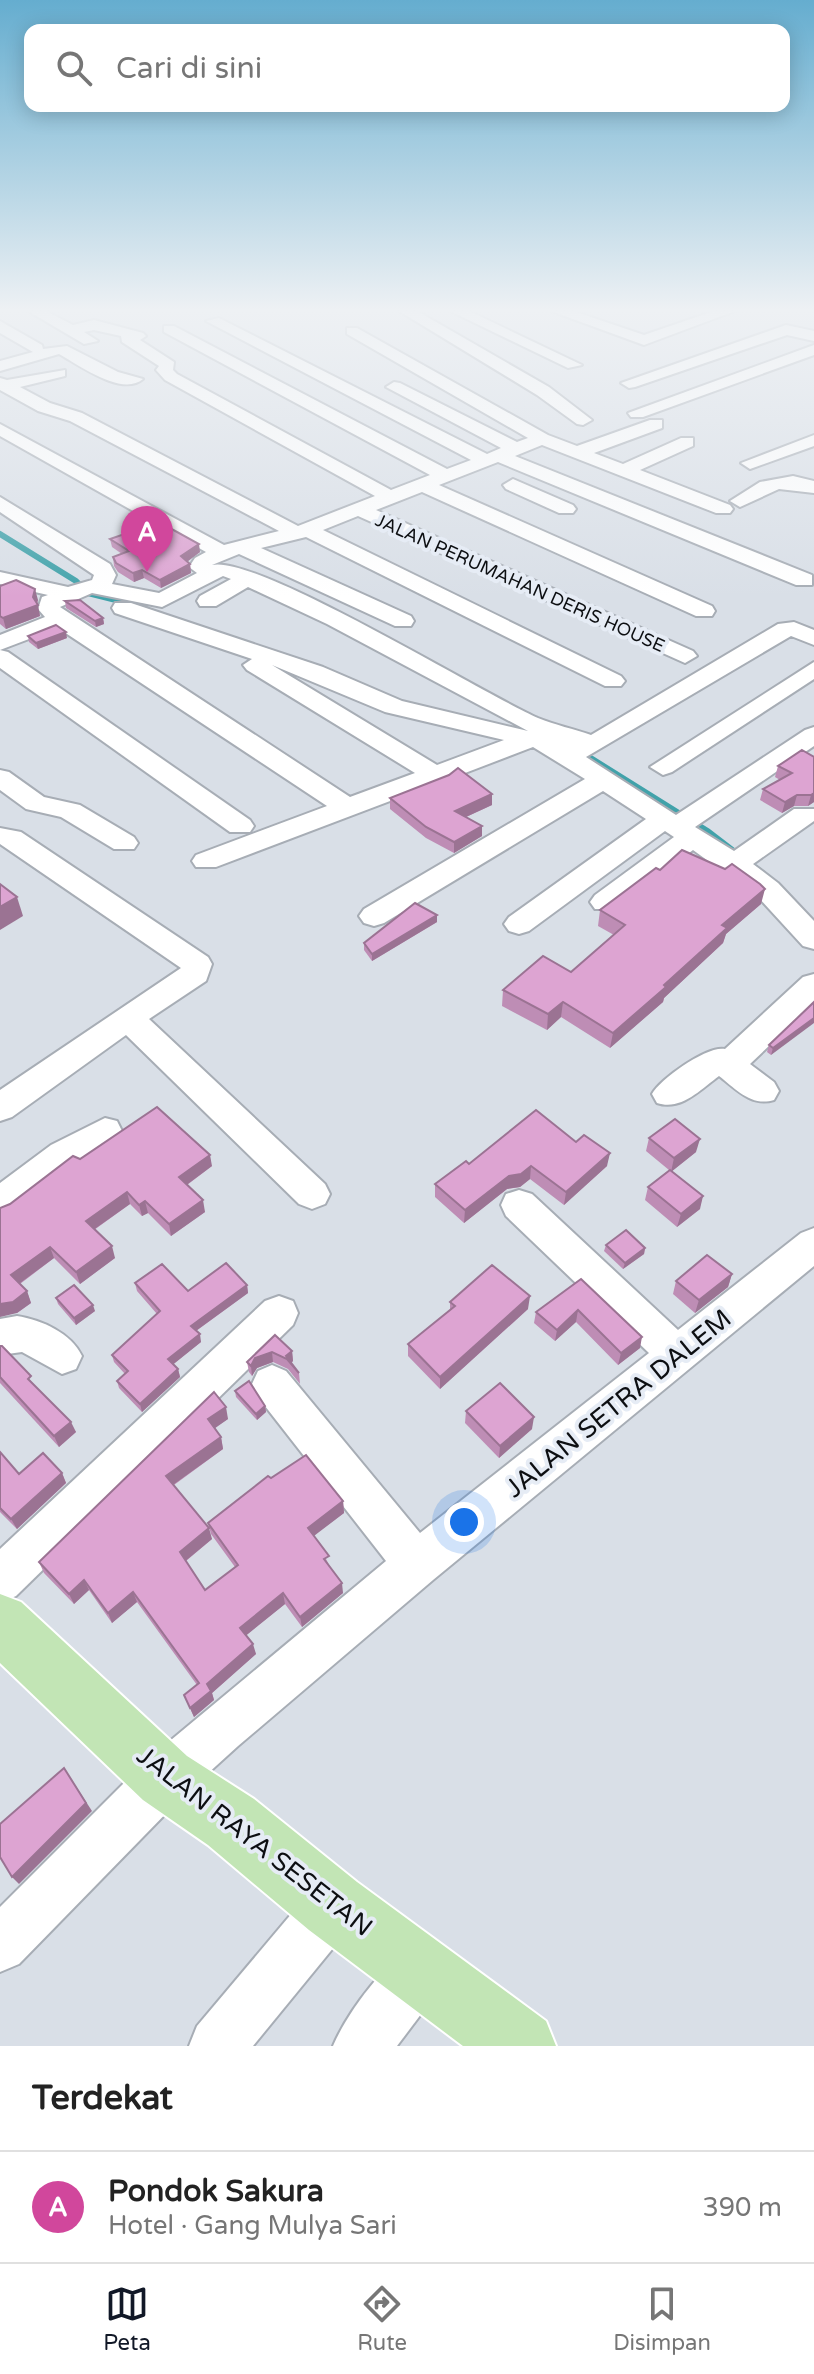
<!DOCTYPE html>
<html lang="id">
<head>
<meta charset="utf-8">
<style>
  :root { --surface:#fff; --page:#f2f2f2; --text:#222; --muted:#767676; --line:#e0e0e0; --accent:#111827 }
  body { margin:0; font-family:"Varela Round",sans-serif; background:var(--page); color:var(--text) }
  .you { position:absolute; left:464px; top:1522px; width:28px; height:28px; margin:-20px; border:6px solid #fff; border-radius:50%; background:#1a73e8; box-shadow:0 0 0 12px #1a73e833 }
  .badge { display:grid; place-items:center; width:52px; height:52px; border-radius:50%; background:var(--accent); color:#fff; font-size:26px; font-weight:700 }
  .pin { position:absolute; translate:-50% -66px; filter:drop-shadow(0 2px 4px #0008) }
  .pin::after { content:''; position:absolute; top:42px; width:28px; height:24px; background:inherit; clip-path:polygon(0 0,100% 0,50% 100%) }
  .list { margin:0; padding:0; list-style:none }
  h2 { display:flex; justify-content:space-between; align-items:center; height:104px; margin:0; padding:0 32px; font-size:34px }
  h2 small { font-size:26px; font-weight:400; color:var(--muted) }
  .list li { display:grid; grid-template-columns:52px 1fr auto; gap:24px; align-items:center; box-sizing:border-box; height:112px; padding:0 32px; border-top:2px solid var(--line) }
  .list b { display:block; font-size:30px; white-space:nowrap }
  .list p { margin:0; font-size:26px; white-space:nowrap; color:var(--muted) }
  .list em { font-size:26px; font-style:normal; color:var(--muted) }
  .icon { flex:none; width:44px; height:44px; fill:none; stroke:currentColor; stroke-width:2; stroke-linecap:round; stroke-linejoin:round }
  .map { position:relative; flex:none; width:814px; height:2046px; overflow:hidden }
  .search { position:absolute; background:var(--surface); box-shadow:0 4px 20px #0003; left:24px; right:24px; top:24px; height:88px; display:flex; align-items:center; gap:20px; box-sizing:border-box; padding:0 28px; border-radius:16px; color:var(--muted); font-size:30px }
  .sheet { height:216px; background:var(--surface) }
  nav { display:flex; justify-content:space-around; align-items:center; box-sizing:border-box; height:112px; border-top:2px solid var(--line); background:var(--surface); font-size:22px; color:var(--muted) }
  nav a { display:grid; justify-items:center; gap:4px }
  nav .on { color:var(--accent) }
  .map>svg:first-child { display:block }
</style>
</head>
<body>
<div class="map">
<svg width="814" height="2046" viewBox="0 0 814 2046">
  <rect width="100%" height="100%" fill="#d9dfe7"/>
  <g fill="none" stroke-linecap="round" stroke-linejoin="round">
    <polyline stroke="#41a2aa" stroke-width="6" points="0,534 76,581 88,593 136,605"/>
    <polyline stroke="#41a2aa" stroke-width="7" points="580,752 708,832 768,878"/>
    <g stroke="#a7adb5" stroke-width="4">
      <g id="minor">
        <path d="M28 311H46L73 325 94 320 143 333 146 336 140 340 174 362 173 370 177 374 391 490 430 475 164 332V326H174L447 469 471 460 206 321 219 318 487 454 501 448 386 387 394 382 400 383 517 442 528 438 347 334V328H357L548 435 577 446 650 420H662V428L594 453 623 464 681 438H693V446L640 470 730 505 733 509 730 513H716L542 445 515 456 812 575V585H796L498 462 439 485 712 606 715 611 712 616H696L422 492 376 510 693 651 697 656 685 663 358 516 323 530 621 676 625 681 621 686H605L306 537 261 548 411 616 414 621 411 626H395L239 554 212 565C256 554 481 693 538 718 555 725 574 729 591 735L778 624 794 622 814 630V645L791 636 586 757 676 815 805 730 814 727V746L695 827 734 851 794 809H814V821L753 864 778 883 814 921V949L803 946 758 897 693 850 615 909H595L590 902 595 895 674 837 665 831 529 931 519 934 509 931 504 924 509 917 646 819 603 791 384 923 374 926 364 923 359 916 364 909 585 779 533 747 452 778 448 783 435 784 216 867H196L192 861 196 855 327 806 58 628 0 650V635L45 617 38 609 42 597 48 595 0 584V572L68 587 92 580 94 575 0 512V497L110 564 116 575 112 584 159 593 197 573 189 567 195 558 206 552 0 436V424L224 545 279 531 70 421 38 411 0 390V378L7 380 65 370V376L20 387 50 403 82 413 298 526 375 496 165 380 156 370 159 366 122 342 121 336 94 330 84 332 98 341 84 344ZM223 576 231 579 200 596 197 601 200 606H216L248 587 327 624 528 731 402 701 323 667 131 603H115L112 608 115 613 252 659 243 665 247 670 415 773 350 797 60 607 92 593 162 607ZM272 665 385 712 504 740 437 765Z"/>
        <polygon points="399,311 417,311 549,387 592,420 583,425 577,424 537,395"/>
        <polygon points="450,311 469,311 582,365 568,368"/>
        <polygon points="551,311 573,311 644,335 714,311 735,311 644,345"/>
        <path d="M0 321 42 345 43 349 67 346 118 372 143 379C122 397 79 365 59 354L0 371V361L33 352 0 333Z"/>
        <polygon points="786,325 814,331 814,341 787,335 635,387 629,388 621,383"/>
        <polygon points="814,345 814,355 643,417 631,417 628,413"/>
        <polygon points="814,435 814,446 750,469 741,463"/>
        <polygon points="793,476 814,481 814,493 779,489 740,507 730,501 760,482"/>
        <polygon points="513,479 573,505 576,509 573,513 559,513 506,489 503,485"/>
        <polygon points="0,650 8,652 250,820 254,826 250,832 230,832 0,668"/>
        <polygon points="814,662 814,679 672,772 663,775 650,767"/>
        <polygon points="0,770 9,772 44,797 80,805 134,837 138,843 134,849 114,849 61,817 26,809 0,790"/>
        <polygon points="0,828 21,832 208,957 212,964 206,981 149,1019 325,1184 330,1194 325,1204 312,1209 299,1204 126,1035 12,1117 0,1121 0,1090 181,968 0,844"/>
        <path d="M814 974V1003L750 1064 774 1082 779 1091 774 1100C751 1107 736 1089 719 1076 700 1090 681 1111 657 1103L652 1094C660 1079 708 1045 725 1049L803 977Z"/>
        <polygon points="105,1118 117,1121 122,1131 117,1141 75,1165 13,1213 0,1218 0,1183 51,1145"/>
        <polygon points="519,1190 532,1194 678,1330 801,1233 814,1228 814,1266 433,1580 238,1746 183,1796 19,1964 0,1972 0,1907 147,1760 386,1561 258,1397 252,1384 258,1371 272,1365 286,1371 420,1533 649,1353 506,1216 501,1205 506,1194"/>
        <polygon points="279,1296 293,1301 298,1313 293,1325 16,1596 0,1603 0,1549 265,1301"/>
        <path d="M17 1316C42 1320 71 1333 82 1356L76 1369 62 1374 22 1352 0 1355V1319Z"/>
        <polygon points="333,1879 352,1887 360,1906 352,1925 253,2046 189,2046 197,2026 314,1887"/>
        <path d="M421 1943 440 1951 448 1970 440 1989 397 2046H333C347 2013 388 1956 421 1943Z"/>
      </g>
    </g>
    <g stroke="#fff" stroke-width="4">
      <polygon id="major" points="0,1594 21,1602 187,1756 254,1799 357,1882 546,2021 556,2046 463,2046 309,1930 208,1845 143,1800 0,1663"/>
    </g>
    <use href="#minor" fill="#fff" fill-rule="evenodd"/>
    <use href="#major" fill="#c2e5b5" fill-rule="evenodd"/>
  </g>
  <g fill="#be8db5">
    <polygon points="110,539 200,552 187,561 190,564 191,573 161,588 144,578 134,582 118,572 114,566 113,557 122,554 112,547"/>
    <polygon points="0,586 38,600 37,604 40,616 6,629 0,624"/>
    <polygon points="65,601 103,618 104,624 96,627 66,608"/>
    <polygon points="28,636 67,638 38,649 29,642"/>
    <polygon points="802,750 814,802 808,806 794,806 782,813 760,800 763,789 780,780 775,777 778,766"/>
    <polygon points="492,794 492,805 466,817 482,826 482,836 454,853 426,838 390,809 390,798"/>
    <polygon points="761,904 726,934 723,943 664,998 663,1002 610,1048 561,1017 547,1030 502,1006 503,990 571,972 614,935 598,926 600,910"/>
    <polygon points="437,915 437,922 372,961 364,950 364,943"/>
    <polygon points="814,1002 771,1055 767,1052 769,1045"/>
    <polygon points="649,1138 696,1152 672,1171 700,1209 677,1227 645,1200 648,1187 669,1170 646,1151"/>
    <polygon points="80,1159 212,1166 187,1185 205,1212 171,1236 148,1213 142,1216 130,1204 94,1230 115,1258 80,1284 54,1258 20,1284 27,1291 31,1303 17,1313 10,1204"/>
    <polygon points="469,1164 607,1166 564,1205 530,1179 520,1187 507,1189 464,1223 435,1197 435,1184"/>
    <polygon points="606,1245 645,1248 644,1254 623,1269 604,1251"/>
    <polygon points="732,1274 728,1287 695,1313 673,1294 676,1281"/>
    <polygon points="581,1279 640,1348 618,1365 576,1322 555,1341 534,1323 536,1312"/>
    <polygon points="135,1283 188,1291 247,1285 248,1293 196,1331 201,1342 173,1364 178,1369 180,1377 142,1412 119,1388 117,1381 125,1374 114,1362 112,1355 157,1314 137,1291"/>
    <polygon points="56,1298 95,1311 76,1325 58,1304"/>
    <polygon points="450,1302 528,1309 440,1389 408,1356 408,1344 450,1310"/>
    <polygon points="275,1335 292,1351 293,1361 291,1363 299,1373 300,1384 288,1369 273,1362 257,1368 252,1376 249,1372 247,1362"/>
    <polygon points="0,1346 76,1432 59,1447 0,1383"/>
    <polygon points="235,1391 265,1406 266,1412 257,1420 236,1397"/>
    <polygon points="214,1392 228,1419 214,1428 221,1437 223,1449 174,1485 212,1539 186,1561 205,1590 235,1567 211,1534 208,1523 271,1478 343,1501 344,1513 314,1535 343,1593 302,1627 285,1604 246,1635 256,1654 212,1693 214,1700 194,1717 184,1695 197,1685 137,1602 112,1623 89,1590 74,1604 44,1573 39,1562"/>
    <polygon points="466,1411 532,1429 499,1458 465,1423"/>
    <polygon points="0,1452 19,1474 62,1473 66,1483 17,1529 0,1512"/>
  </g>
  <g fill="#9b7393">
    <polygon points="199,544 200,552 183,565 181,556"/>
    <polygon points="190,564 191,573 161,588 160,580"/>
    <polygon points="142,570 144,578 134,582 133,573"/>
    <polygon points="35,589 38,600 36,605 38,605 40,616 6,629 3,618 33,597"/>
    <polygon points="103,618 104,624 96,627 95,621"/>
    <polygon points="66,632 67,638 38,649 36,643"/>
    <polygon points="814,793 814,802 808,806 811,795"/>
    <polygon points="492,794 492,805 455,822 455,811"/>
    <polygon points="797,795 794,806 782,813 785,802"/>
    <polygon points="482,826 482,836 454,853 454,842"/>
    <polygon points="765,889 761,904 726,934 723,943 664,998 663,1002 610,1048 613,1033 664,985 722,925"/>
    <polygon points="17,897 23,916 0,930 0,907"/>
    <polygon points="437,915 437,922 372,961 372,954"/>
    <polygon points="563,1002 561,1017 547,1030 548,1014"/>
    <polygon points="814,1018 814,1023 771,1055 773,1048"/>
    <polygon points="700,1139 696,1152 671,1172 674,1158"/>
    <polygon points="610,1153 607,1166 564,1205 566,1192"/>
    <polygon points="210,1155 212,1166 181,1189 179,1177"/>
    <polygon points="531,1166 530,1179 520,1187 507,1189 464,1223 465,1210 509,1176"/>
    <polygon points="127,1192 130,1204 89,1233 86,1221"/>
    <polygon points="703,1196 700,1209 677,1227 681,1214"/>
    <polygon points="203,1200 205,1212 171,1236 169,1224"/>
    <polygon points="145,1201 148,1213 142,1216 139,1205"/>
    <polygon points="112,1246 115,1258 80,1284 76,1272"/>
    <polygon points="50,1247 54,1258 16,1286 11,1275"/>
    <polygon points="645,1248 644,1254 623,1269 625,1263"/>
    <polygon points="732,1274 728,1287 695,1313 699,1300"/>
    <polygon points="247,1285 248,1293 193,1333 191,1326"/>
    <polygon points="27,1291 31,1303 17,1313 0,1317 0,1304"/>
    <polygon points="530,1296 528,1309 440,1389 440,1377"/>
    <polygon points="93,1305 95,1311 76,1325 74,1318"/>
    <polygon points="578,1310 576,1322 555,1341 557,1330"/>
    <polygon points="200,1334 201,1342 170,1367 168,1359"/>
    <polygon points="642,1337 640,1348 618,1365 621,1353"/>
    <polygon points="292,1351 293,1361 291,1363 286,1356"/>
    <polygon points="272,1352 273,1362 257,1368 252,1376 251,1366 255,1358"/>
    <polygon points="178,1369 180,1377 142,1412 140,1404"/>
    <polygon points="265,1406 266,1412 257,1420 256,1414"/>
    <polygon points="226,1407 228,1419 211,1431 208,1419"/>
    <polygon points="534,1417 532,1429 499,1458 500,1446"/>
    <polygon points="71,1422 76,1432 59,1447 54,1436"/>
    <polygon points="221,1437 223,1449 170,1487 166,1476"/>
    <polygon points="62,1473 66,1483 17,1529 11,1519"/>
    <polygon points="343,1501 344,1513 310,1539 308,1528"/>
    <polygon points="209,1528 212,1539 183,1563 180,1552"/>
    <polygon points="84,1580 89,1590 74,1604 69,1594"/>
    <polygon points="342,1583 343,1593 302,1627 300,1617"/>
    <polygon points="133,1592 137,1602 112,1623 108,1613"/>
    <polygon points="283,1593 285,1604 243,1638 240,1628"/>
    <polygon points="253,1644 256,1654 212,1693 214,1700 194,1717 190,1708 207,1684"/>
    <polygon points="64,1768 92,1811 19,1884 12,1877"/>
  </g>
  <g fill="#dda4d2" stroke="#9b7393" stroke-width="2">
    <polygon points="159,522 199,544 181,556 190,564 160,580 142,570 133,573 116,563 113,557 129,551 110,539"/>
    <polygon points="16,580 35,589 33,597 38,605 3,618 0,616 0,586"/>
    <polygon points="80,600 103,618 95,621 65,601"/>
    <polygon points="56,625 66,632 36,643 28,636"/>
    <polygon points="802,750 814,757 814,793 811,795 797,795 785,802 763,789 792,773 778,766"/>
    <polygon points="458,768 492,794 455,811 482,826 454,842 426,827 390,798 449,775"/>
    <polygon points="682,850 725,869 732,864 760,884 765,889 722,925 727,928 664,985 666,987 613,1033 563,1002 548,1014 503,990 543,956 571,972 625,925 600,910 656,868 660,870"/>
    <polygon points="0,884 17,897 0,907"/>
    <polygon points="415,903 437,915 372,954 364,943"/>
    <polygon points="814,1002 814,1018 773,1048 769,1045"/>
    <polygon points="157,1107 210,1155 179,1177 203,1200 169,1224 145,1201 139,1205 127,1192 86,1221 112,1246 76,1272 50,1247 11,1275 27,1291 13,1302 0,1304 0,1208 10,1204 73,1156 80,1159"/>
    <polygon points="536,1110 576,1142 584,1135 610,1153 566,1192 531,1166 521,1174 509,1176 465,1210 435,1184 466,1161 469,1164"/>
    <polygon points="675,1119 700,1139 674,1158 649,1138"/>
    <polygon points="670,1170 703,1196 681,1214 648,1187"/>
    <polygon points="626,1230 645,1248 625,1263 606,1245"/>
    <polygon points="707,1255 732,1274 699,1300 676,1281"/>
    <polygon points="226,1263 247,1285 191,1326 200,1334 168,1359 178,1369 140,1404 117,1381 128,1371 112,1355 160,1311 135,1283 162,1264 188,1291"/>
    <polygon points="492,1265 530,1296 440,1377 408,1344 455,1306 450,1302"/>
    <polygon points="581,1279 642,1337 621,1353 578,1310 557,1330 536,1312"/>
    <polygon points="74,1285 93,1305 74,1318 56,1298"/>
    <polygon points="275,1335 292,1351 286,1356 299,1373 287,1359 272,1352 255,1358 251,1366 247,1362"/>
    <polygon points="0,1346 2,1346 31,1376 28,1379 71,1422 54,1436 0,1377"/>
    <polygon points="249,1381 265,1406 256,1414 235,1391"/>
    <polygon points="500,1383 534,1417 500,1446 466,1411"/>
    <polygon points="214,1392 226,1407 208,1419 221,1437 166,1476 209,1528 180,1552 205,1590 238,1565 208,1523 268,1476 271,1478 306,1455 343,1501 308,1528 329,1556 324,1559 342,1583 300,1617 283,1593 240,1628 253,1644 207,1684 211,1691 190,1708 184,1695 199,1683 133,1592 108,1613 84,1580 69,1594 39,1562"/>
    <polygon points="0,1452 19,1474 43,1453 62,1473 11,1519 0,1508"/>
    <polygon points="64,1768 86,1803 12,1877 0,1857 0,1824"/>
  </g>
  <linearGradient id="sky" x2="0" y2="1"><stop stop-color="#65adcf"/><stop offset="0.52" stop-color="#eef1f4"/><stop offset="1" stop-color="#eef1f4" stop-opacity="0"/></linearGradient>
  <rect width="814" height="597" fill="url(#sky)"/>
  <g text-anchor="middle" stroke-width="8" stroke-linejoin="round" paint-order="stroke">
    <g font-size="18" fill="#0d0f12" stroke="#e6ecf5">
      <text transform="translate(520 583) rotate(24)" y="6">JALAN PERUMAHAN DERIS HOUSE</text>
    </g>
    <g font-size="26" fill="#0d0f12" stroke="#e6ecf5">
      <text transform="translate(618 1403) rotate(-39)" y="9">JALAN SETRA DALEM</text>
      <text transform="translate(255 1841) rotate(38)" y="9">JALAN RAYA SESETAN</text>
    </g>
  </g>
</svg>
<div class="you"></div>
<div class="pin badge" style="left:147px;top:572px;background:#d1479c">A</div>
<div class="search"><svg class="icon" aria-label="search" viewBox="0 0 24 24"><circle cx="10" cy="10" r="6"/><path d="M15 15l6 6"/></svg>Cari di sini</div>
</div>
<section class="sheet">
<h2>Terdekat<small></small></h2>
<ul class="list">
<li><span class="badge" style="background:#d1479c">A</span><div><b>Pondok Sakura</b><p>Hotel · Gang Mulya Sari</p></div><em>390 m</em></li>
</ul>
</section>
<nav>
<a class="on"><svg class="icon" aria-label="map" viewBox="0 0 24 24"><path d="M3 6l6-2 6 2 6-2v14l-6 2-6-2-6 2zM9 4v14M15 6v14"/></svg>Peta</a>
<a><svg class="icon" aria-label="directions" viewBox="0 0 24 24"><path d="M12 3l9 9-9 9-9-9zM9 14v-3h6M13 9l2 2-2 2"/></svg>Rute</a>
<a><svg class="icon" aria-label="saved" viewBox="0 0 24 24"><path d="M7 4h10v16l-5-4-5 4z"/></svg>Disimpan</a>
</nav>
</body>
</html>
